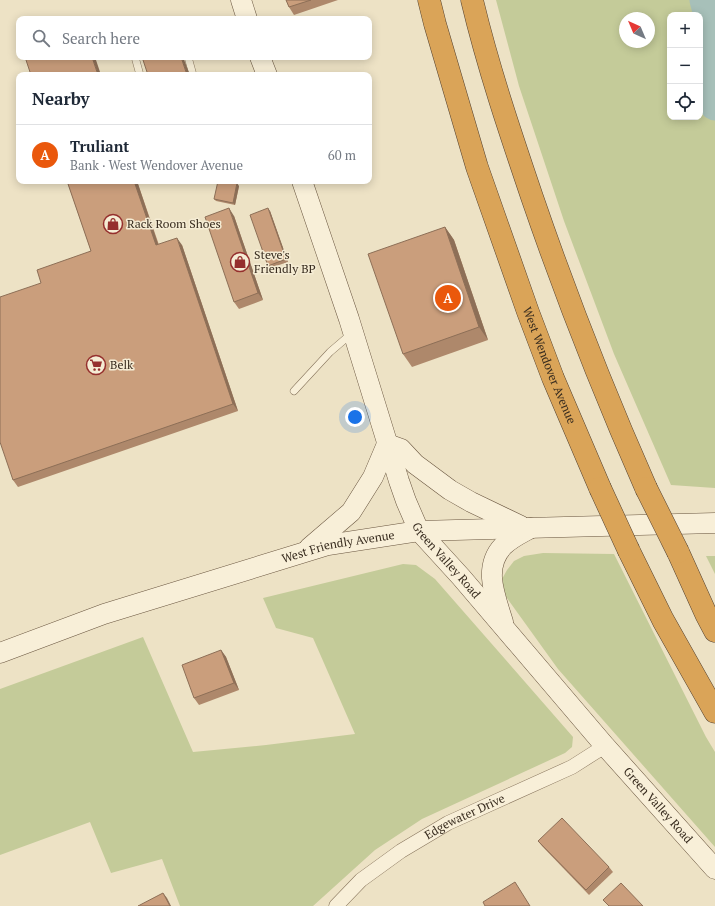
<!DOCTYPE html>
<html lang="en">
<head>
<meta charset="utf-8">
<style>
  :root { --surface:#fff; --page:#f6f6f7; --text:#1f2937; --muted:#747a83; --line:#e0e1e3; --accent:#ea580c }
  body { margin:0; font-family:"PT Serif",serif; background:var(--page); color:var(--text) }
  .controls { position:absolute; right:12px; top:12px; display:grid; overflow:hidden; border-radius:8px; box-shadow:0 2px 10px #0003 }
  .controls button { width:36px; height:36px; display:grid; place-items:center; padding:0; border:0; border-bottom:1px solid var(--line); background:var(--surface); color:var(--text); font:20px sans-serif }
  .compass { position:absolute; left:619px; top:12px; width:36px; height:36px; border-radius:50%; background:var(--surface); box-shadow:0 2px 10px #0003; rotate:316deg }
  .you { position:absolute; left:355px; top:417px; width:14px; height:14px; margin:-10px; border:3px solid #fff; border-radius:50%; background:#1a73e8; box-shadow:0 0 0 6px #1a73e833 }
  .badge { display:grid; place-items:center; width:26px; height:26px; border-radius:50%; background:var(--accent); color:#fff; font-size:13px; font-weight:700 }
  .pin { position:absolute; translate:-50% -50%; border:2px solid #fff; box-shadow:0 1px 4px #0006 }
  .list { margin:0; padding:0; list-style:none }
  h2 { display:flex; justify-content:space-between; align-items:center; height:52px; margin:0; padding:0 16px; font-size:17px }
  h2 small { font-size:13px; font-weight:400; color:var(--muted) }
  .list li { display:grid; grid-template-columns:26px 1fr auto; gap:12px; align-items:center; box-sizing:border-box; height:60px; padding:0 16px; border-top:1px solid var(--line) }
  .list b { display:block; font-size:15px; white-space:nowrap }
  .list p { margin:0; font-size:13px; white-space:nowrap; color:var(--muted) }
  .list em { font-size:13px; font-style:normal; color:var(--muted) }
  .icon { flex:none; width:22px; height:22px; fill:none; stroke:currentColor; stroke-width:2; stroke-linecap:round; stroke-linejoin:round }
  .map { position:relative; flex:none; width:715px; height:906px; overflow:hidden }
  .search { position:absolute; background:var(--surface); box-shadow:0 2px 10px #0003; left:16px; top:16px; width:356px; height:44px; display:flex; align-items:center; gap:10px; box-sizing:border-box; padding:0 14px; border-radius:8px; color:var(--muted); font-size:15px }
  .panel { position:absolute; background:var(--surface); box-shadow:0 2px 10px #0003; left:16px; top:72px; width:356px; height:112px; border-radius:8px }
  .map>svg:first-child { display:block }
</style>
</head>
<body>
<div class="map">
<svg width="715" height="906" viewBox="0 0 715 906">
  <rect width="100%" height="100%" fill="#ede2c5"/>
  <g fill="#c4cb99" fill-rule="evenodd">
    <path d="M496 0H715V488L671 485 614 354 564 221 519 86ZM670 15H700V117H670ZM625 18H649V42H625Z"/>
    <polygon points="543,553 614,554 706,737 715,752 715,847 558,669 504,594 502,579 507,570 514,561 524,556"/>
    <polygon points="706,556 715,556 715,574"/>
    <polygon points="403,564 416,565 435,579 573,737 572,747 565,753 422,819 375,850 313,906 180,906 162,859 111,873 90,822 0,855 0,689 143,637 193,752 266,745 355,734 313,638 276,628 263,598"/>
  </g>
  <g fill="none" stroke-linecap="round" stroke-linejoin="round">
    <polyline stroke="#a7c0b9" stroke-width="31" points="705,0 713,30 713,93 715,105"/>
    <g stroke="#87745c" stroke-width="8">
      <g id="lane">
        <polyline points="135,57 140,75"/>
        <polyline points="188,57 193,75"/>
        <polyline points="294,391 330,352 351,334"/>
      </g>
    </g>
    <g stroke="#87745c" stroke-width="15">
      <g id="street">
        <path id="s1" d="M336 906 361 880 401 851 448 823 572 767 605 746"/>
      </g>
    </g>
    <g stroke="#69553f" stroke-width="21">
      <g id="secondary">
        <polyline points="241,0 247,19"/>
        <polyline points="260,57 267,75"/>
        <path id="s2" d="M302 181 349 319 399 481 406 501 419 531 461 577 605 746 715 869"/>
        <polyline points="387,444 401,449 415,464 450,490 471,502 521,526"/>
        <polyline points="309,548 351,512 373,477 387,444"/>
        <path d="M503 622C496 598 482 568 503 546 511 538 522 533 531 528"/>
        <path id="s3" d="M0 653 104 614 328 545 419 531 715 523"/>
      </g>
    </g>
    <g stroke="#554230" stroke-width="23">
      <g id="highway">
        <path id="s4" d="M429 0 435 24 477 167 528 312 553 378 600 488"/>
        <path d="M472 0C488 67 510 132 532 197 566 296 604 393 646 488"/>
        <polyline points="629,551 663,620 715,712"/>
        <polyline points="678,552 706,614 715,631"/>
      </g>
    </g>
    <use href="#lane" stroke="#f8efd8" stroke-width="7"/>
    <use href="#street" stroke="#f8efd8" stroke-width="14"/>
    <use href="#secondary" stroke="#f8efd8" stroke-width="20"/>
    <use href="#highway" stroke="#daa458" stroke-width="22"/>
    <g stroke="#554230" stroke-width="23" stroke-linecap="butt">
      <g id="highway-bridge">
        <polyline points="600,488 629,551"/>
        <polyline points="646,488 678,552"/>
      </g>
    </g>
    <use href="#highway-bridge" stroke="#daa458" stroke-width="22"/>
  </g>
  <g fill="#ae886b">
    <polygon points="286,0 338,0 294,15 289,7"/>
    <polygon points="67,181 137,181 159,245 182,245 238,411 18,487 13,480 41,283 91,251"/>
    <polygon points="239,186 235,205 216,201 214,199"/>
    <polygon points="270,211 288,262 270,268 268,266"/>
    <polygon points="234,216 263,300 239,309 234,302"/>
    <polygon points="445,227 454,240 488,340 412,367 403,354"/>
    <polygon points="221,650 226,657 239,690 199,705 194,698"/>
    <polygon points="538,841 609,867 613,872 589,895 542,846"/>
  </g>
  <g fill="#8d6f57">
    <polygon points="92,57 95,57 101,75 98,75"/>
    <polygon points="181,57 183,57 190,75 187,75"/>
    <polygon points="134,181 137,181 161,253 156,245"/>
    <polygon points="237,183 239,186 235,205 233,203"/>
    <polygon points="229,208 234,216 263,300 258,293"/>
    <polygon points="268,208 270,211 288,262 286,259"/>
    <polygon points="445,227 454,240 488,340 479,327"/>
    <polygon points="177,238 182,245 238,411 233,404"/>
    <polygon points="221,650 226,657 239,690 234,683"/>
    <polygon points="163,893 167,898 171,906 170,906"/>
  </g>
  <g fill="#ca9e7c" stroke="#8d6f57">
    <polygon points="286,0 311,0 289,7"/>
    <polygon points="25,57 92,57 98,75 31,75"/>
    <polygon points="142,57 181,57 187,75 148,75"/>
    <polygon points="67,181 134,181 156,245 177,238 233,404 13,480 0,442 0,297 41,283 37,270 91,251"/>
    <polygon points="218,181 226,181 237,183 233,203 214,199"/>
    <polygon points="229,208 258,293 234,302 205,217"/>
    <polygon points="268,208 286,259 268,266 250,215"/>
    <polygon points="445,227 479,327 403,354 368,254"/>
    <polygon points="221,650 234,683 194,698 182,665"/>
    <polygon points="562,818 609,867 586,890 538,841"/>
    <polygon points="515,882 530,906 485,906 483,902"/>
    <polygon points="621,883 643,906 609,906 603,900"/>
    <polygon points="163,893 170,906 138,906"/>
  </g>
  <defs>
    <g id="shop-ring" transform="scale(1)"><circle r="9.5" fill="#f5ecd4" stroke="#952f2d" stroke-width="1.5"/><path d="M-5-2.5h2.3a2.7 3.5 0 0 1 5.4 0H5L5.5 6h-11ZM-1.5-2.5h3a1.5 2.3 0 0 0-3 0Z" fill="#952f2d"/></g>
    <g id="supermarket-ring" transform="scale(1)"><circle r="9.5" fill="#f5ecd4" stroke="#952f2d" stroke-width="1.5"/><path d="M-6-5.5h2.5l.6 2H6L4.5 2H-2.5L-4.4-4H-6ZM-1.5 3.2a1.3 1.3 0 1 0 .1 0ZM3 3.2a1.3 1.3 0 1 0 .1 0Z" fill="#952f2d"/></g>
  </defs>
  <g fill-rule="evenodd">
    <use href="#shop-ring" x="113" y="224"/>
    <use href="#shop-ring" x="240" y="262"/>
    <use href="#supermarket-ring" x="96" y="365"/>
  </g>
  <g text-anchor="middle" stroke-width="3" stroke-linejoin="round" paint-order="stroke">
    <g font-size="12" fill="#382c1f" stroke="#f5ecd4" text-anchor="start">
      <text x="127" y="228">Rack Room Shoes</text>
      <text x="254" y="259">Steve's<tspan x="254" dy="14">Friendly BP</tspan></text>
      <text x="110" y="369">Belk</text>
    </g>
    <g font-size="12" fill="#382c1f" stroke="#f5ecd4">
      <text dy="4" stroke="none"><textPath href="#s4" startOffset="385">West Wendover Avenue</textPath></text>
      <text dy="4" stroke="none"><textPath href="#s3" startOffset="355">West Friendly Avenue</textPath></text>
      <text dy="4" stroke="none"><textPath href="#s2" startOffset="409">Green Valley Road</textPath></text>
      <text dy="4" stroke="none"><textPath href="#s2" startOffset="733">Green Valley Road</textPath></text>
      <text dy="4" stroke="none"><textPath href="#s1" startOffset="158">Edgewater Drive</textPath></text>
    </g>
  </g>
</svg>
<div class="controls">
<button>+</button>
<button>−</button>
<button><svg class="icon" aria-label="locate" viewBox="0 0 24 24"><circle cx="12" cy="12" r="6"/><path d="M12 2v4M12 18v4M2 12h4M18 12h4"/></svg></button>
</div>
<svg class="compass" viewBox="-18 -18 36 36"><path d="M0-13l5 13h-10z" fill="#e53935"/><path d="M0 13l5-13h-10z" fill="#747a83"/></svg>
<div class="you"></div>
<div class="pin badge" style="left:448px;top:298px">A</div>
<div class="search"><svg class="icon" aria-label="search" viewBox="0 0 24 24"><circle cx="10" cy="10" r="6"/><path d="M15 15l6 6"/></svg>Search here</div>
<section class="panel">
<h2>Nearby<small></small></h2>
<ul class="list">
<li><span class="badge">A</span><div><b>Truliant</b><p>Bank · West Wendover Avenue</p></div><em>60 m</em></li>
</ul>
</section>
</div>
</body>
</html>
